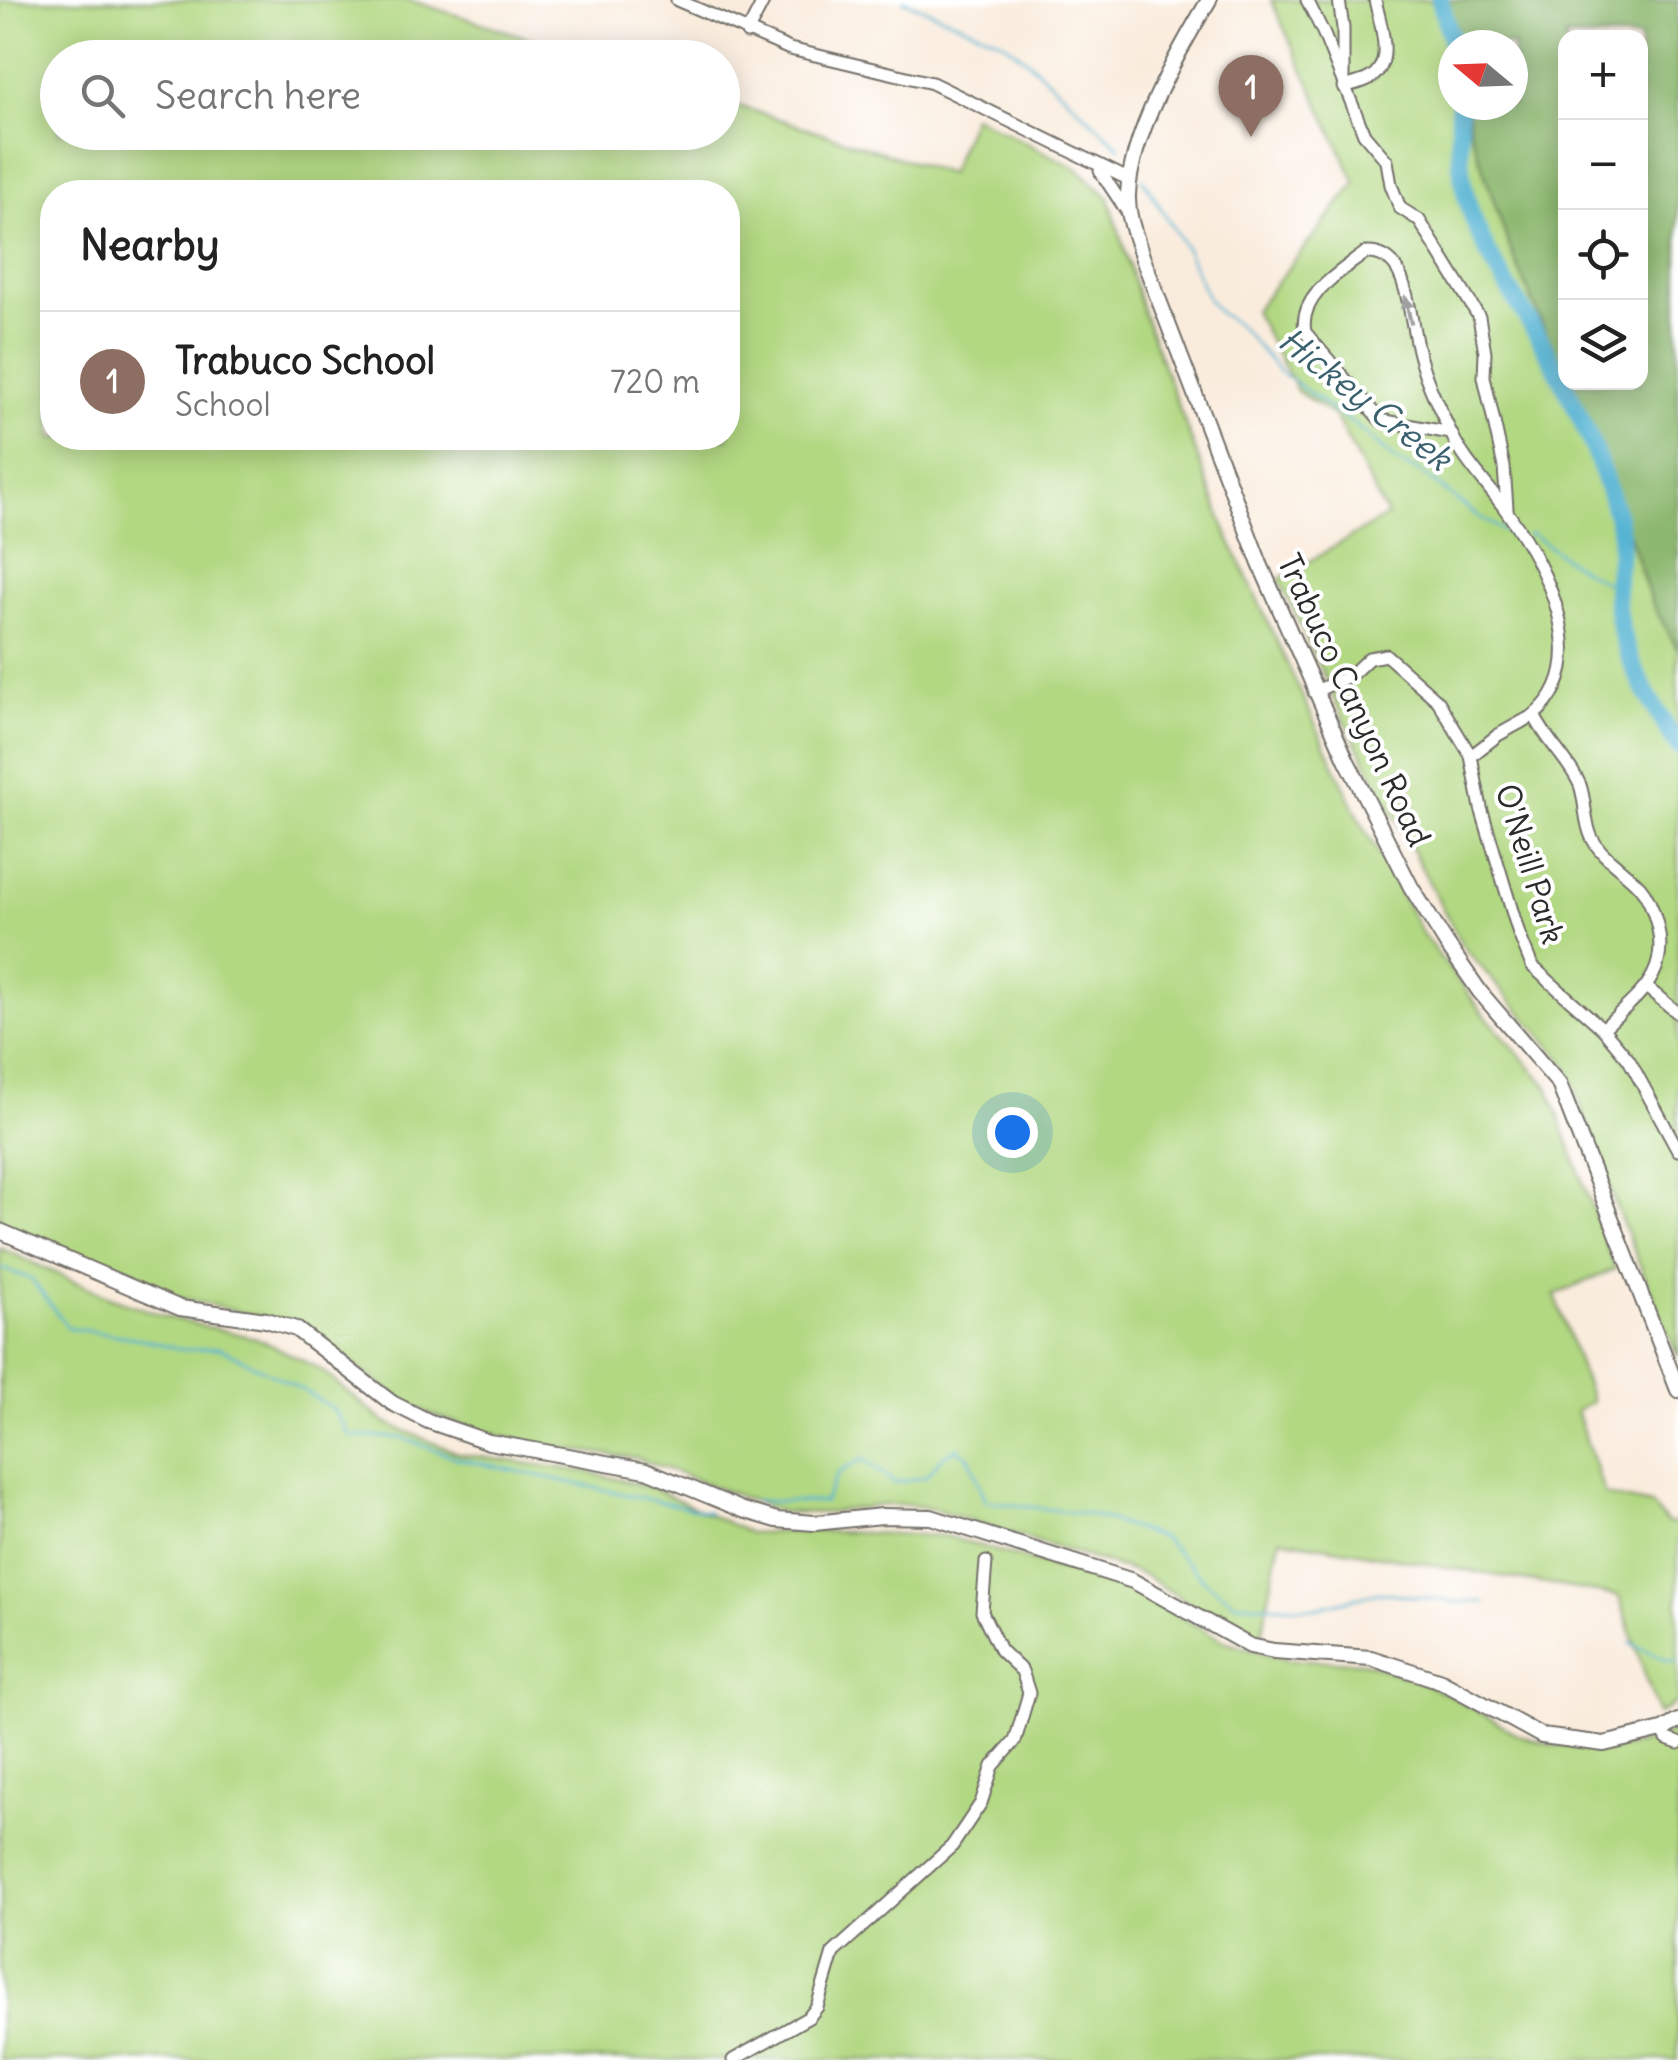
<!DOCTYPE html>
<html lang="en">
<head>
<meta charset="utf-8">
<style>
  :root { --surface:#fff; --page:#f6f6f6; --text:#222; --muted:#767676; --line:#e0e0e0; --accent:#b5179e }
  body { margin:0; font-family:Delius,sans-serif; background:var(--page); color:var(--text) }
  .controls { position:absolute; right:30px; top:30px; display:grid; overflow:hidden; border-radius:20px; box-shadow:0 5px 25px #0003 }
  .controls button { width:90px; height:90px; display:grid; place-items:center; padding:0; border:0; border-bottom:2px solid var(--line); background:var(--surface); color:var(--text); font:50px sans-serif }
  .compass { position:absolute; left:1438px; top:30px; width:90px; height:90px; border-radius:50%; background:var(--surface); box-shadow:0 5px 25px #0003; rotate:289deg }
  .you { position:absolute; left:1012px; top:1132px; width:35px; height:35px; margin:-25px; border:8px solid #fff; border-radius:50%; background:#1a73e8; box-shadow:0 0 0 15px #1a73e833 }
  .badge { display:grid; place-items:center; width:65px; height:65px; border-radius:50%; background:var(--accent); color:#fff; font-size:32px; font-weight:700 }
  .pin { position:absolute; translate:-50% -82px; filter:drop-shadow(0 2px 5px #0008) }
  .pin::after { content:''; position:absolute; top:52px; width:35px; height:30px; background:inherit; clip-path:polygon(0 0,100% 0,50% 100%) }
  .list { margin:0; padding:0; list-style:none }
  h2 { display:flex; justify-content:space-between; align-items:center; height:130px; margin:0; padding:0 40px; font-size:42px }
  h2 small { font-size:32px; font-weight:400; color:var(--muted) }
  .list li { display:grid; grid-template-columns:65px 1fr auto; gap:30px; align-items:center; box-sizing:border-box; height:140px; padding:0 40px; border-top:2px solid var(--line) }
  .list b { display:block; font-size:38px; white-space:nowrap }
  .list p { margin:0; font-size:32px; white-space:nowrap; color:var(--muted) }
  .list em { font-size:32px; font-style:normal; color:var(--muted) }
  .icon { flex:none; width:55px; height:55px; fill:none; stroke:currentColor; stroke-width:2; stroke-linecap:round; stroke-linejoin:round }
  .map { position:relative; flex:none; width:1678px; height:2060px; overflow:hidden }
  .search { position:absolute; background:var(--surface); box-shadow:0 5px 25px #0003; left:40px; top:40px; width:700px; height:110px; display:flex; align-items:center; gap:25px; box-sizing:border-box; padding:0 35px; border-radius:55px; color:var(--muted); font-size:38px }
  .panel { position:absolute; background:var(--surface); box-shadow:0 5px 25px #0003; left:40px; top:180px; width:700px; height:270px; border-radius:40px }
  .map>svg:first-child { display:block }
</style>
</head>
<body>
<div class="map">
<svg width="1678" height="2060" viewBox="0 0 1678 2060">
  <rect width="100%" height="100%" fill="#fff"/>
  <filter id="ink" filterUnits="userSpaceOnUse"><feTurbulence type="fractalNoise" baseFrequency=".01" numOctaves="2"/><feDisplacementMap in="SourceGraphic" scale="20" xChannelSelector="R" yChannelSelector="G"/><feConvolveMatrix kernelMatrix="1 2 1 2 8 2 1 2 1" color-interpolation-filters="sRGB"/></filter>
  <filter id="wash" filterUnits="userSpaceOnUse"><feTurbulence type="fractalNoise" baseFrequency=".0048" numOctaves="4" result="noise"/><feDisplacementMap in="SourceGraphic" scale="40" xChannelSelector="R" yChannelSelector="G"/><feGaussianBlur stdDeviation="2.25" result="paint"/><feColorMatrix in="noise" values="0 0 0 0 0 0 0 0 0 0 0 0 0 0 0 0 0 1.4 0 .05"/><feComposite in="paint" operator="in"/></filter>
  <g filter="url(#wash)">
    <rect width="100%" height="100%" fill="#faecdd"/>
    <g fill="#b2d882" stroke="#6e8256" stroke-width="2.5" fill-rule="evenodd">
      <path d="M0 0H409L588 57 58 58V132H722L723 101 949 174 973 116 1078 169 1109 198 1143 313 1227 534 1360 820 1422 933 1483 1013 1548 1087 1615 1269 1555 1295 1592 1402 1576 1411 1605 1495 1651 1505 1667 1523 1678 1524V1702L1658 1714 1619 1596 1280 1539 1261 1639 1226 1627 1144 1575 937 1510 912 1505H884L821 1513 782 1512 637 1458 539 1446 479 1430 429 1414 403 1401 298 1325 171 1296 96 1261 0 1225ZM52 192H728V438H52Z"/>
      <polygon points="1271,0 1445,0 1457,45 1453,45 1453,105 1467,105 1470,130 1509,246 1566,382 1601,452 1651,601 1678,650 1678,1357 1618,1212 1566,1064 1462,945 1340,712 1279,579 1387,516 1335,416 1297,391 1254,311 1356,183"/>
      <polygon points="0,1248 109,1297 170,1318 259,1339 320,1369 384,1422 460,1454 589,1472 653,1488 749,1533 815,1531 946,1536 1135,1591 1224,1641 1285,1659 1364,1662 1414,1679 1446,1693 1519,1735 1550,1745 1611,1750 1644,1743 1678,1730 1678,2060 0,2060"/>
    </g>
    <polygon fill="#8db870" stroke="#5c724e" stroke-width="2.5" points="1445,0 1678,0 1678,650 1651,601 1601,452 1568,383 1640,382 1640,38 1566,38 1565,377 1509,246 1470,130 1467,105 1513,105 1513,45 1457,45"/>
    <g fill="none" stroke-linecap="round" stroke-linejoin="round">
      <g stroke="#55b3d3" stroke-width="2.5">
        <polyline points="903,0 1002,41 1027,60 1120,147"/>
        <polyline points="1143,179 1187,251 1208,299 1219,313 1237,324 1281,373 1356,426 1399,463 1419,471 1479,517 1515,537"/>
        <polyline points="1528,535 1532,534 1579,568 1609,584 1616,592"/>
        <polyline points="0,1268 31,1279 68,1328 142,1339 184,1350 220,1348 301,1389 333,1409 350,1436 403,1438 460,1459 709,1512"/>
        <polyline points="754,1501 824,1502 838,1473 863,1459 895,1483 925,1477 943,1457 957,1448 969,1457 986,1501 1092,1515 1163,1538 1206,1582 1236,1603 1315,1608 1379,1592 1457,1602 1485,1602"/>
        <polyline points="1630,1643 1671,1661 1678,1661"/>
      </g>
      <g stroke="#55b3d3" stroke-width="18">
        <polyline points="1440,0 1453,46"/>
        <path d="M1459 105C1459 134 1459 168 1466 196 1480 254 1522 305 1550 357 1578 408 1601 462 1617 518 1625 544 1616 567 1616 593 1617 649 1649 700 1678 746"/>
      </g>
    </g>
  </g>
  <g filter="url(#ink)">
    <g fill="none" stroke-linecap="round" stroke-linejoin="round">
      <g stroke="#736f69" stroke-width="15">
        <g id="minor">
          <polyline points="677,0 790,49 932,83 1130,180"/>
          <polyline points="1307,0 1323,32 1364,134 1387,161 1391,185 1400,208 1419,220 1479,317 1485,352 1484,377 1504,467 1507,508"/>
          <polyline points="1339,0 1343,28 1343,78"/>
          <polyline points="747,33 764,0"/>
          <path d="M1343 87C1350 85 1359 83 1366 80 1397 67 1380 24 1375 0"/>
          <polyline points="1100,171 1128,213"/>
          <path d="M1451 433 1380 420 1305 332C1298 296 1340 272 1365 253 1379 252 1390 258 1397 269 1410 291 1412 332 1420 358 1427 384 1440 410 1452 435 1464 461 1488 485 1505 509 1543 562 1598 662 1534 715 1546 741 1569 760 1580 785 1586 802 1584 822 1592 838 1602 858 1625 870 1640 887 1648 896 1653 910 1656 921 1672 976 1637 995 1603 1029"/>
          <polyline points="1314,692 1351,675 1369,658 1386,655 1438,701 1471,756 1481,808 1519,934 1532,966 1603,1029 1629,1060 1678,1150"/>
          <polyline points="1471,756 1498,735 1534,715"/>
          <polyline points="1646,987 1678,1013"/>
          <polyline points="1662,1730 1667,1739 1678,1743"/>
          <polyline points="733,2060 809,2017 817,2007 833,1953 952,1846 981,1803 993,1766 1015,1741 1029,1693 1022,1671 1000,1650 982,1612 986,1562"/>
        </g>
      </g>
      <g stroke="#736f69" stroke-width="18">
        <g id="major">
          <path d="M1209 0C1179 50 1130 136 1128 195 1127 216 1136 237 1142 256L1260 564 1346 759 1411 887 1446 943 1480 992 1559 1084 1678 1390"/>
          <polyline points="0,1231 180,1308 266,1320 296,1329 392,1403 428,1421 489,1442 646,1470 743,1510 777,1520 814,1523 882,1516 931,1517 1133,1581 1250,1646 1274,1651 1371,1658 1441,1681 1542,1736 1604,1744 1662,1730 1678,1721"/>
        </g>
      </g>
      <use href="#minor" stroke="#fff" stroke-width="11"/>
      <use href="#major" stroke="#fff" stroke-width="14"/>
    </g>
    <defs><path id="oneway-solid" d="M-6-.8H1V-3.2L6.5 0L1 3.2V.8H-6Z" transform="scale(2.5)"/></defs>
    <use fill="#a0a0a0" href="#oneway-solid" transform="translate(1408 310) rotate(-103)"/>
  </g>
  <g text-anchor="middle" stroke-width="8" stroke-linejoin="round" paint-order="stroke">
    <g font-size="32" fill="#2b2b2b" stroke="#fff">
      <text transform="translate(1354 700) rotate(65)" y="11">Trabuco Canyon Road</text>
      <text transform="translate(1530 864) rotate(73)" y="11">O'Neill Park</text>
    </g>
    <g font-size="35" font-style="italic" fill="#3c616e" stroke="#fff">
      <text transform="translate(1365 399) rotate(38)" y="12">Hickey Creek</text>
    </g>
  </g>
</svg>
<div class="controls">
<button>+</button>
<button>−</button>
<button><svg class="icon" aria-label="locate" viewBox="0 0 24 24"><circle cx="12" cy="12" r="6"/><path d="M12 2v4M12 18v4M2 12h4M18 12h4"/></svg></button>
<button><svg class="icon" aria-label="layers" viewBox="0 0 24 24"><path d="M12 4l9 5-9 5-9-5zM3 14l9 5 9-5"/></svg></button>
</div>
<svg class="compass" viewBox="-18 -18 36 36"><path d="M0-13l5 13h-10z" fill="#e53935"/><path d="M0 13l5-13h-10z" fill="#767676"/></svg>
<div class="you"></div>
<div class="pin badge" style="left:1251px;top:137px;background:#8d6e63">1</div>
<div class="search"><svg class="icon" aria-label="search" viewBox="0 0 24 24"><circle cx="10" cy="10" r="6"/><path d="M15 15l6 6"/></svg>Search here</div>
<section class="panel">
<h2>Nearby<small></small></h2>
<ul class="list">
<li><span class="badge" style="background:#8d6e63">1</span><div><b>Trabuco School</b><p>School</p></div><em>720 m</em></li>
</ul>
</section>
</div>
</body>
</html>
